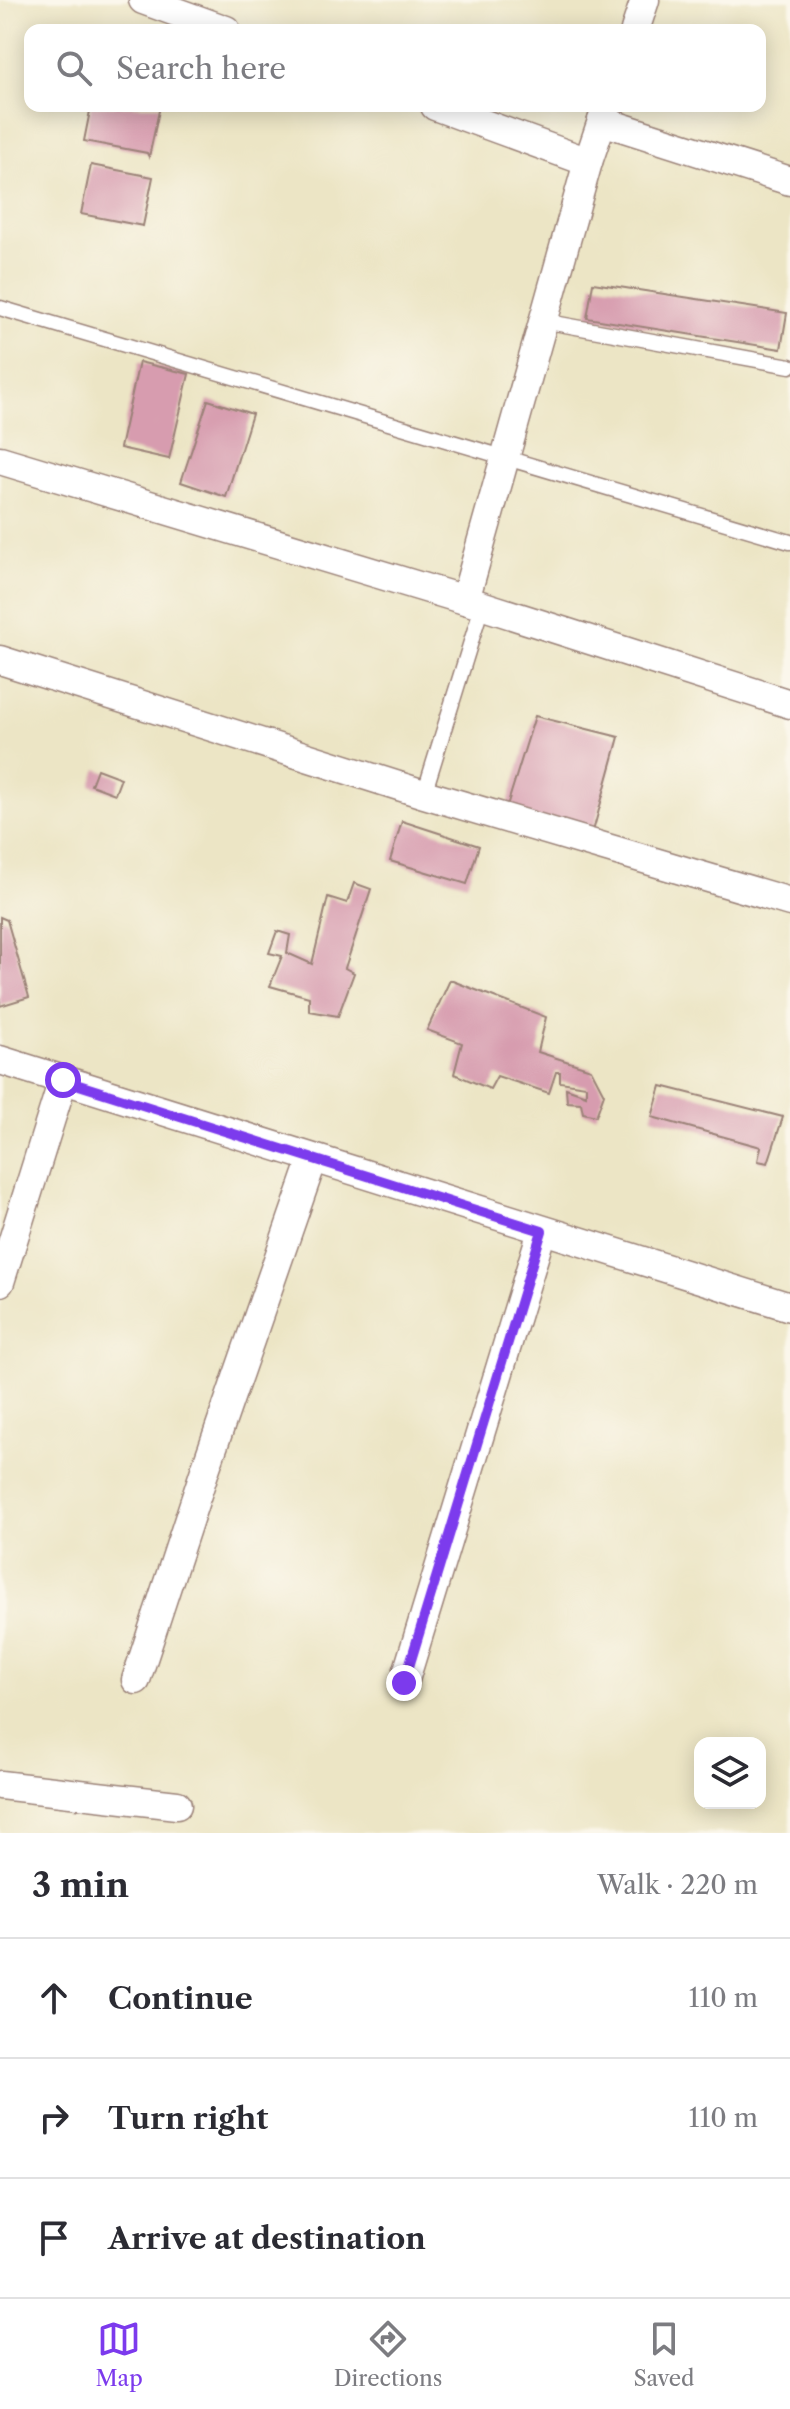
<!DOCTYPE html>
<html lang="en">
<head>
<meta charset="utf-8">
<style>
  :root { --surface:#fff; --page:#f2f2f3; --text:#2b2b33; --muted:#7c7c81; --line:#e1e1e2; --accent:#7c3aed }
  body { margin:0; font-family:"Libre Caslon Text",serif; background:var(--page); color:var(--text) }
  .controls { position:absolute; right:24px; bottom:24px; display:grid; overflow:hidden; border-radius:16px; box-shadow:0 4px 20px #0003 }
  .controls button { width:72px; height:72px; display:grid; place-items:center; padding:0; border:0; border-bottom:2px solid var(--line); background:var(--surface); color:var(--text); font:40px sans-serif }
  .stop { position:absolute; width:24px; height:24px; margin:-18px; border:6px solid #7c3aed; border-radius:50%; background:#fff }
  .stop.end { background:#7c3aed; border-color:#fff; box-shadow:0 2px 8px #0008 }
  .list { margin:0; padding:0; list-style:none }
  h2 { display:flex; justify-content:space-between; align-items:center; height:104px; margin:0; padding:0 32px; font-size:34px }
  h2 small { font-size:26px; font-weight:400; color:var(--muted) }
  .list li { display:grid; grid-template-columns:52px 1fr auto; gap:24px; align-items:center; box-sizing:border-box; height:120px; padding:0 32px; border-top:2px solid var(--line) }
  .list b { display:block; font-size:30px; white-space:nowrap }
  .list em { font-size:26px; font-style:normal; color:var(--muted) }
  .icon { flex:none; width:44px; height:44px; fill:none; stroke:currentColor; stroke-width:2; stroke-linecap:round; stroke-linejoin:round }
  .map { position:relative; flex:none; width:790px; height:1833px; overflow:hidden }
  .search { position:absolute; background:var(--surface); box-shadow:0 4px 20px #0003; left:24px; right:24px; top:24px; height:88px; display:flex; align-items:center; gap:20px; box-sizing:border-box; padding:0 28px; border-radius:16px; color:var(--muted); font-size:30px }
  .sheet { height:464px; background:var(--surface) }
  nav { display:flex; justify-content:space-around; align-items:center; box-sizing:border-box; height:112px; border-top:2px solid var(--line); background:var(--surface); font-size:22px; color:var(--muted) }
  nav a { display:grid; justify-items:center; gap:4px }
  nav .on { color:var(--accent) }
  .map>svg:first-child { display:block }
</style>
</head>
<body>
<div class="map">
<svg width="790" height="1833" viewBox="0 0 790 1833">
  <rect width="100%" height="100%" fill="#fbf7ec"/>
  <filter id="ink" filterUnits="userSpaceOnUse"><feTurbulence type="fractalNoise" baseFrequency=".0125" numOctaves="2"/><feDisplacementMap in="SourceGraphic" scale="16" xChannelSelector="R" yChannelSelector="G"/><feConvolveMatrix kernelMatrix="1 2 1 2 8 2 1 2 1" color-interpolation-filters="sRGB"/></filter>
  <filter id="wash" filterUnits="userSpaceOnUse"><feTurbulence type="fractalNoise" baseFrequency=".006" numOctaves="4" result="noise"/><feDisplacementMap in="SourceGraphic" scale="32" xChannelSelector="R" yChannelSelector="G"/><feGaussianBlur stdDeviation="1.8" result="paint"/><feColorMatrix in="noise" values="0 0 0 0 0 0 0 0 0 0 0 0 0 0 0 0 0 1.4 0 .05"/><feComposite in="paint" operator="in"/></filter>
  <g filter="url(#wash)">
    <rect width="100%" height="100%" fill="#ece5c5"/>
    <g id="blocks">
      <g fill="#d79caf">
        <polygon points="91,106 160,106 149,157 147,153 84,141"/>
        <polygon points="91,165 153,177 143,226 81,214"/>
        <polygon points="593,283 787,313 781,349 587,318"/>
        <polygon points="139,362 189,374 169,459 120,448"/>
        <polygon points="208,400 252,414 226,497 181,482"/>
        <polygon points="535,716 619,737 592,835 506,809"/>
        <polygon points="97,769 121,778 115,794 91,785"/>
        <polygon points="402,821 479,846 467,884 390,861"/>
        <polygon points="354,883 371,889 345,968 354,973 338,1016 309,1011 309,997 270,986 282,956 269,953 277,931 290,935 287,953 312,964 328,897 347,903"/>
        <polygon points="0,917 7,920 29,997 0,1006"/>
        <polygon points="450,980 546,1017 538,1052 591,1069 604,1094 596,1116 583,1113 581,1103 567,1102 566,1088 586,1095 586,1086 560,1082 560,1072 556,1072 549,1093 497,1076 490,1089 454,1074 462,1043 427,1030"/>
        <polygon points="661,1086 783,1117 768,1163 758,1161 761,1147 652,1117"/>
      </g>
    </g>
  </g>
  <g filter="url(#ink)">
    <use href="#blocks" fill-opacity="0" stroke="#9b8278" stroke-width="2"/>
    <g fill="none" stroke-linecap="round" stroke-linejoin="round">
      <g stroke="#9b8278" stroke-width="17">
        <g id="service">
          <polyline points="0,308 790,542"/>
          <polyline points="543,321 790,366"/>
          <polyline points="424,794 482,606"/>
        </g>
      </g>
      <g stroke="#9b8278" stroke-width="31">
        <g id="minor">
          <polyline points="143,0 226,30"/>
          <polyline points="635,30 645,0"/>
          <polyline points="435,106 588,162"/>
          <polyline points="602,121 790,181"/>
          <polyline points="0,460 465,600 790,704"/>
          <polyline points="465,600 588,162 607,106"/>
          <polyline points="0,660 424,794 790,902"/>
          <polyline points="0,1060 790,1307"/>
          <polyline points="0,1282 63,1080"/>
          <polyline points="136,1680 206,1467 313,1159"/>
          <polyline points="404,1683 542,1231"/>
          <polyline points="0,1785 177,1805"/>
        </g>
      </g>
      <use href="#service" stroke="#fff" stroke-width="14"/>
      <use href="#minor" stroke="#fff" stroke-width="28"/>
    </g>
  </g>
  <g fill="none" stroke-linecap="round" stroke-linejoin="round" filter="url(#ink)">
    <polyline stroke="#7c3aed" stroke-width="10" points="63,1080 542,1231 404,1683"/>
  </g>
</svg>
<div class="controls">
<button><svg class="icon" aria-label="layers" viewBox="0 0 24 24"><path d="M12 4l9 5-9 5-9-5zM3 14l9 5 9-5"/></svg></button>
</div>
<div class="stop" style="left:63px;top:1080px"></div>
<div class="stop end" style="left:404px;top:1683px"></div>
<div class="search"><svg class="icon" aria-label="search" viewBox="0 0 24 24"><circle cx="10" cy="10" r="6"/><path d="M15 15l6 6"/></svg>Search here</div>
</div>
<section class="sheet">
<h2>3 min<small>Walk · 220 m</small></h2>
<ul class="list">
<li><svg class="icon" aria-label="ahead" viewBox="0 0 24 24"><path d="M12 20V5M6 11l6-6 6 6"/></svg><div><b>Continue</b></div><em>110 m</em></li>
<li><svg class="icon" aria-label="right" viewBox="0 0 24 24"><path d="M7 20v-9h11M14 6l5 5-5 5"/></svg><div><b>Turn right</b></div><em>110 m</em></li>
<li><svg class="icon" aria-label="arrive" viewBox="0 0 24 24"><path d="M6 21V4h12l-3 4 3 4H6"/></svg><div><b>Arrive at destination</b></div></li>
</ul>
</section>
<nav>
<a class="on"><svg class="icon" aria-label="map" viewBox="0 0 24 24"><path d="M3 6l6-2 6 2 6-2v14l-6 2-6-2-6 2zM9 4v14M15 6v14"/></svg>Map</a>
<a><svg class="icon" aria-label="directions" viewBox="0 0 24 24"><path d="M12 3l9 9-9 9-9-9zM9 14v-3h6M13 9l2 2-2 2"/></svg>Directions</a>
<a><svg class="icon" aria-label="saved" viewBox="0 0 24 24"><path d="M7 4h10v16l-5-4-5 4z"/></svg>Saved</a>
</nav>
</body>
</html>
